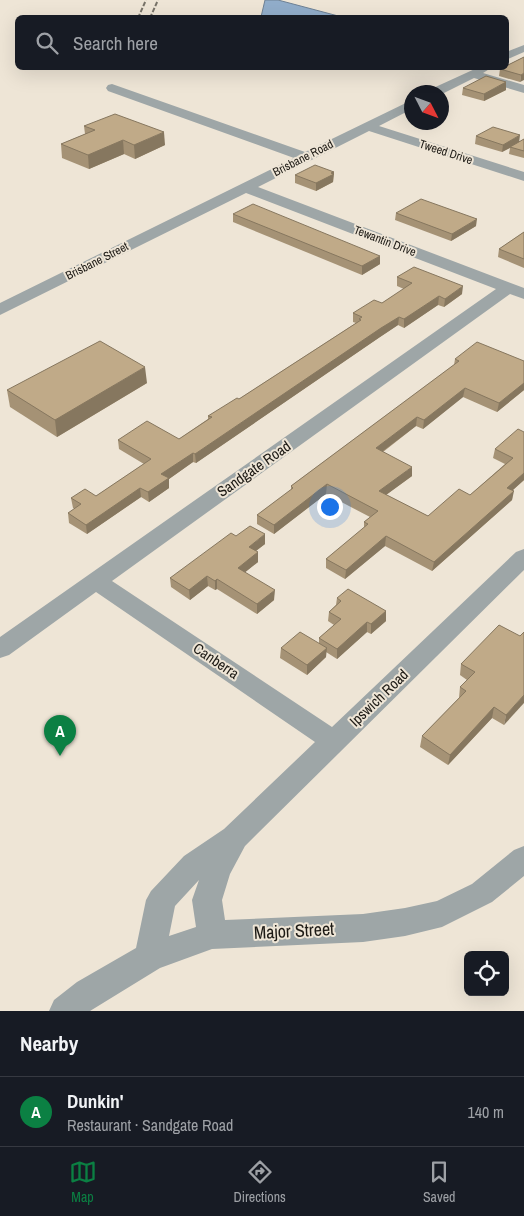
<!DOCTYPE html>
<html lang="en">
<head>
<meta charset="utf-8">
<style>
  :root { --surface:#171b24; --page:#242831; --text:#f1f3f6; --muted:#9ea1a6; --line:#363941; --accent:#0b8043 }
  body { margin:0; font-family:"Archivo Narrow",sans-serif; background:var(--page); color:var(--text) }
  .controls { position:absolute; right:15px; bottom:15px; display:grid; overflow:hidden; border-radius:8px; box-shadow:0 5px 20px #0002 }
  .controls button { width:45px; height:45px; display:grid; place-items:center; padding:0; border:0; border-bottom:1px solid var(--line); background:var(--surface); color:var(--text); font:25px sans-serif }
  .compass { position:absolute; left:404px; top:85px; width:45px; height:45px; border-radius:50%; background:var(--surface); box-shadow:0 5px 20px #0002; rotate:132deg }
  .you { position:absolute; left:329px; top:506px; width:18px; height:18px; margin:-12px; border:4px solid #fff; border-radius:50%; background:#1a73e8; box-shadow:0 0 0 8px #1a73e833 }
  .badge { display:grid; place-items:center; width:32px; height:32px; border-radius:50%; background:var(--accent); color:#fff; font-size:16px; font-weight:700 }
  .pin { position:absolute; translate:-50% -41px; filter:drop-shadow(0 1px 2px #0008) }
  .pin::after { content:''; position:absolute; top:26px; width:18px; height:15px; background:inherit; clip-path:polygon(0 0,100% 0,50% 100%) }
  .list { margin:0; padding:0; list-style:none }
  h2 { display:flex; justify-content:space-between; align-items:center; height:65px; margin:0; padding:0 20px; font-size:21px }
  h2 small { font-size:16px; font-weight:400; color:var(--muted) }
  .list li { display:grid; grid-template-columns:32px 1fr auto; gap:15px; align-items:center; box-sizing:border-box; height:70px; padding:0 20px; border-top:1px solid var(--line) }
  .list b { display:block; font-size:19px; white-space:nowrap }
  .list p { margin:0; font-size:16px; white-space:nowrap; color:var(--muted) }
  .list em { font-size:16px; font-style:normal; color:var(--muted) }
  .icon { flex:none; width:28px; height:28px; fill:none; stroke:currentColor; stroke-width:2; stroke-linecap:round; stroke-linejoin:round }
  .map { position:relative; flex:none; width:524px; height:1011px; overflow:hidden }
  .search { position:absolute; background:var(--surface); box-shadow:0 5px 20px #0002; left:15px; right:15px; top:15px; height:55px; display:flex; align-items:center; gap:12px; box-sizing:border-box; padding:0 18px; border-radius:8px; color:var(--muted); font-size:19px }
  .sheet { height:135px; background:var(--surface) }
  nav { display:flex; justify-content:space-around; align-items:center; box-sizing:border-box; height:70px; border-top:1px solid var(--line); background:var(--surface); font-size:14px; color:var(--muted) }
  nav a { display:grid; justify-items:center; gap:2px }
  nav .on { color:var(--accent) }
  .map>svg:first-child { display:block }
</style>
</head>
<body>
<div class="map">
<svg width="524" height="1011" viewBox="0 0 524 1011">
  <rect width="100%" height="100%" fill="#eee5d6"/>
  <polygon fill="#91adca" stroke="#6e8194" points="265,0 278,0 342,17 261,17"/>
  <g fill="none" stroke-linecap="round" stroke-linejoin="round">
    <g fill="#9ea6a7" fill-rule="evenodd">
      <polygon points="524,45 524,52 506,60 506,52"/>
      <polygon points="477,68 491,68 483,73 524,85 524,93 474,78 442,94 429,92 431,89"/>
      <path d="M112 84 305 152 412 100V109L379 126 524 172V181L369 131 258 187 524 288V299L510 294 112 581 332 727 516 552 524 549V570L245 846 230 874 222 900 225 920 363 914 405 908 437 901 472 884 514 850 524 846V876L492 902 442 927 405 936 363 942 212 949 160 968 90 1011H49L54 1000 77 982 136 948 146 900 151 891 184 856 224 829 315 742 96 592 9 655 0 658V637L496 289 246 193 0 315V303L294 158 108 91 106 88 108 85ZM199 880 192 900 196 927 169 936 175 906Z"/>
    </g>
    <g stroke="#787369" stroke-width="2" stroke-dasharray="4.5 2" stroke-linecap="butt">
      <polyline points="138,18 146,0"/>
      <polyline points="150,18 158,0"/>
    </g>
  </g>
  <g fill="#a59275">
    <polygon points="524,57 520,82 499,76 500,69"/>
    <polygon points="463,88 506,90 484,101 462,95"/>
    <polygon points="84,126 165,145 135,159 124,154 89,169 62,158 61,144 85,134"/>
    <polygon points="476,136 519,142 524,139 524,158 509,154 510,148 502,152 475,144"/>
    <polygon points="334,172 333,182 316,191 295,183 295,175"/>
    <polygon points="396,213 476,226 451,241 395,220"/>
    <polygon points="233,214 380,264 362,275 233,222"/>
    <polygon points="524,232 524,268 498,257 499,249"/>
    <polygon points="397,277 462,294 444,307 438,305 404,328 398,325 380,337 196,463 193,462 169,479 169,488 149,502 141,497 87,534 69,523 68,513 75,509 73,508 71,498 96,496 144,464 119,449 118,440 179,439 208,419 208,416 239,399 356,323 353,322 353,313 382,303 404,289 397,286"/>
    <polygon points="455,359 524,361 524,390 497,412 463,397 423,429 416,426 383,452 412,476 386,495 428,516 470,495 505,464 493,458 495,449 524,432 524,480 513,490 512,500 432,571 385,546 345,579 326,568 326,559 364,528 364,522 370,517 326,494 274,534 257,524 257,515 291,490 291,486 454,365"/>
    <polygon points="147,383 57,437 10,407 7,390"/>
    <polygon points="236,536 265,544 256,551 258,562 245,572 274,600 257,614 217,589 215,590 208,586 190,600 171,587 170,578"/>
    <polygon points="337,598 386,611 386,621 371,634 367,632 337,659 326,652 326,657 307,675 280,658 281,648 319,643 319,638 334,625 328,621 329,612 336,605"/>
    <polygon points="524,632 504,725 492,718 448,765 420,747 422,736 459,698 460,687 467,680 460,675 461,664 520,636"/>
  </g>
  <g fill="#86775f">
    <polygon points="524,73 524,80 520,82 521,75"/>
    <polygon points="506,82 506,90 484,101 484,94"/>
    <polygon points="164,132 165,145 135,159 134,145"/>
    <polygon points="520,135 519,143 502,152 503,145"/>
    <polygon points="123,140 124,154 89,169 88,155"/>
    <polygon points="334,172 333,182 316,191 316,183"/>
    <polygon points="477,219 476,226 451,241 452,234"/>
    <polygon points="380,256 380,264 362,275 362,266"/>
    <polygon points="463,286 462,294 444,307 445,299"/>
    <polygon points="439,296 438,305 404,328 404,319"/>
    <polygon points="399,317 398,325 380,337 196,463 195,454 381,328"/>
    <polygon points="145,367 147,383 57,437 55,420"/>
    <polygon points="524,383 524,390 497,412 499,403"/>
    <polygon points="465,388 463,397 423,429 424,420"/>
    <polygon points="417,417 416,426 375,457 376,448"/>
    <polygon points="193,453 193,462 169,479 169,488 149,502 148,492 161,474"/>
    <polygon points="412,467 412,476 379,500 379,491"/>
    <polygon points="524,473 524,480 505,497 507,488"/>
    <polygon points="327,484 326,494 274,534 274,525"/>
    <polygon points="140,488 141,497 87,534 86,525"/>
    <polygon points="514,491 512,500 432,571 434,562"/>
    <polygon points="265,534 265,544 249,556 249,547"/>
    <polygon points="386,536 385,546 345,579 346,570"/>
    <polygon points="258,552 258,562 238,578 238,568"/>
    <polygon points="207,576 208,586 190,600 189,590"/>
    <polygon points="217,579 217,589 215,590 215,581"/>
    <polygon points="275,590 274,600 257,614 257,604"/>
    <polygon points="386,611 386,621 371,634 371,624"/>
    <polygon points="367,622 367,632 337,659 337,649"/>
    <polygon points="327,648 326,657 307,675 307,665"/>
    <polygon points="524,695 524,703 504,725 506,715"/>
    <polygon points="494,707 492,718 448,765 450,755"/>
  </g>
  <g fill="#c0aa88" stroke="#86775f">
    <polygon points="524,57 524,73 521,75 500,69 503,68 506,68 506,66"/>
    <polygon points="486,76 506,82 484,94 463,88"/>
    <polygon points="115,114 164,132 134,145 123,140 88,155 61,144 95,130 84,126"/>
    <polygon points="493,127 520,135 503,145 476,136"/>
    <polygon points="524,139 524,151 510,147"/>
    <polygon points="315,165 334,172 331,173 334,174 316,183 295,175"/>
    <polygon points="421,199 477,219 452,234 396,213"/>
    <polygon points="253,204 380,256 362,266 233,214"/>
    <polygon points="524,232 524,259 499,249"/>
    <polygon points="414,267 463,286 445,299 439,296 404,319 399,317 381,328 195,454 193,453 161,474 169,478 148,492 140,488 86,525 68,513 81,504 71,498 85,489 96,496 151,459 118,440 147,421 179,439 212,417 208,416 237,398 239,399 361,320 359,319 362,317 353,313 374,300 382,303 412,283 397,277"/>
    <polygon points="100,341 145,367 55,420 7,390"/>
    <polygon points="477,342 524,361 524,383 499,403 465,388 424,420 417,417 376,448 412,467 379,491 428,516 459,489 470,495 513,458 495,449 518,429 524,432 524,473 507,488 514,491 434,562 386,536 346,570 326,559 368,524 364,522 378,511 327,484 274,525 257,515 293,488 291,486 459,361 455,359"/>
    <polygon points="250,526 265,534 249,547 258,552 238,568 275,590 257,604 217,579 215,581 207,576 189,590 170,578 231,533 236,536"/>
    <polygon points="348,589 386,611 371,624 367,622 337,649 319,638 341,619 329,612 341,601 337,598"/>
    <polygon points="499,625 520,636 524,632 524,695 506,715 494,707 450,755 422,736 466,691 460,687 475,672 461,664"/>
    <polygon points="300,632 327,648 307,665 281,648"/>
  </g>
  <g text-anchor="middle" stroke-width="4" stroke-linejoin="round" paint-order="stroke">
    <g font-size="12" fill="#1d1a15" stroke="#eee5d6">
      <text transform="translate(446 152) rotate(18)" y="4">Tweed Drive</text>
      <text transform="translate(303 158) rotate(-27)" y="4">Brisbane Road</text>
      <text transform="translate(385 241) rotate(21)" y="4">Tewantin Drive</text>
      <text transform="translate(97 261) rotate(-27)" y="4">Brisbane Street</text>
    </g>
    <g font-size="15" fill="#1d1a15" stroke="#eee5d6">
      <text transform="translate(254 469) rotate(-35)" y="5">Sandgate Road</text>
      <text transform="translate(216 661) rotate(34)" y="5">Canberra</text>
      <text transform="translate(379 698) rotate(-44)" y="5">Ipswich Road</text>
    </g>
    <g font-size="18" fill="#1d1a15" stroke="#eee5d6">
      <text transform="translate(294 931) rotate(-3)" y="6">Major Street</text>
    </g>
  </g>
</svg>
<div class="controls">
<button><svg class="icon" aria-label="locate" viewBox="0 0 24 24"><circle cx="12" cy="12" r="6"/><path d="M12 2v4M12 18v4M2 12h4M18 12h4"/></svg></button>
</div>
<svg class="compass" viewBox="-18 -18 36 36"><path d="M0-13l5 13h-10z" fill="#e53935"/><path d="M0 13l5-13h-10z" fill="#9ea1a6"/></svg>
<div class="you"></div>
<div class="pin badge" style="left:60px;top:756px">A</div>
<div class="search"><svg class="icon" aria-label="search" viewBox="0 0 24 24"><circle cx="10" cy="10" r="6"/><path d="M15 15l6 6"/></svg>Search here</div>
</div>
<section class="sheet">
<h2>Nearby<small></small></h2>
<ul class="list">
<li><span class="badge">A</span><div><b>Dunkin'</b><p>Restaurant · Sandgate Road</p></div><em>140 m</em></li>
</ul>
</section>
<nav>
<a class="on"><svg class="icon" aria-label="map" viewBox="0 0 24 24"><path d="M3 6l6-2 6 2 6-2v14l-6 2-6-2-6 2zM9 4v14M15 6v14"/></svg>Map</a>
<a><svg class="icon" aria-label="directions" viewBox="0 0 24 24"><path d="M12 3l9 9-9 9-9-9zM9 14v-3h6M13 9l2 2-2 2"/></svg>Directions</a>
<a><svg class="icon" aria-label="saved" viewBox="0 0 24 24"><path d="M7 4h10v16l-5-4-5 4z"/></svg>Saved</a>
</nav>
</body>
</html>
